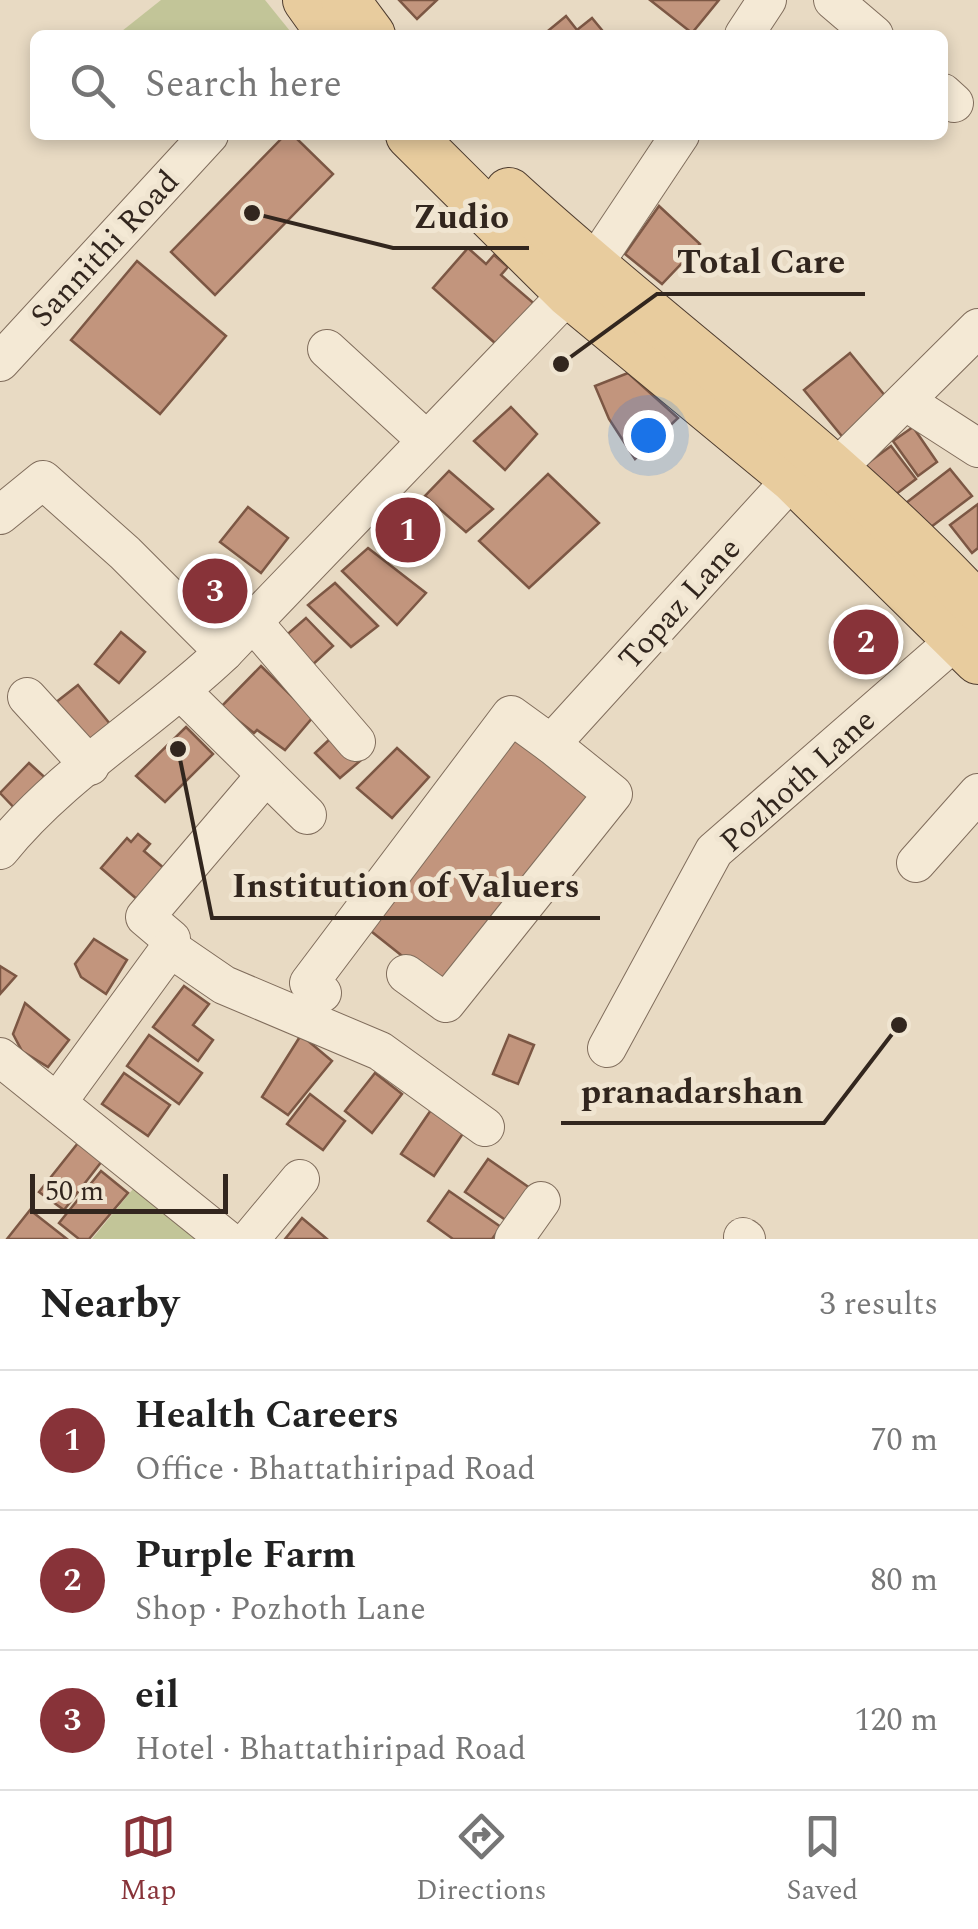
<!DOCTYPE html>
<html lang="en">
<head>
<meta charset="utf-8">
<style>
  :root { --surface:#fff; --page:#f6f6f6; --text:#222; --muted:#767676; --line:#e0e0e0; --accent:#883339 }
  body { margin:0; font-family:Spectral,serif; background:var(--page); color:var(--text) }
  .scale { position:absolute; left:30px; bottom:25px; width:198px; box-sizing:border-box; padding-left:10px; border:5px solid #32261e; border-top:0; font-size:28px; line-height:35px; white-space:nowrap; color:#32261e; -webkit-text-stroke:8px #f0e5d1; paint-order:stroke }
  .you { position:absolute; left:648px; top:435px; width:35px; height:35px; margin:-25px; border:8px solid #fff; border-radius:50%; background:#1a73e8; box-shadow:0 0 0 15px #1a73e833 }
  .badge { display:grid; place-items:center; width:65px; height:65px; border-radius:50%; background:var(--accent); color:#fff; font-size:32px; font-weight:700 }
  .pin { position:absolute; translate:-50% -50%; border:5px solid #fff; box-shadow:0 2px 10px #0006 }
  .list { margin:0; padding:0; list-style:none }
  h2 { display:flex; justify-content:space-between; align-items:center; height:130px; margin:0; padding:0 40px; font-size:42px }
  h2 small { font-size:32px; font-weight:400; color:var(--muted) }
  .list li { display:grid; grid-template-columns:65px 1fr auto; gap:30px; align-items:center; box-sizing:border-box; height:140px; padding:0 40px; border-top:2px solid var(--line) }
  .list b { display:block; font-size:38px; white-space:nowrap }
  .list p { margin:0; font-size:32px; white-space:nowrap; color:var(--muted) }
  .list em { font-size:32px; font-style:normal; color:var(--muted) }
  .icon { flex:none; width:55px; height:55px; fill:none; stroke:currentColor; stroke-width:2; stroke-linecap:round; stroke-linejoin:round }
  .map { position:relative; flex:none; width:978px; height:1239px; overflow:hidden }
  .search { position:absolute; background:var(--surface); box-shadow:0 5px 15px #0003; left:30px; right:30px; top:30px; height:110px; display:flex; align-items:center; gap:25px; box-sizing:border-box; padding:0 35px; border-radius:15px; color:var(--muted); font-size:38px }
  .sheet { height:550px; background:var(--surface) }
  nav { display:flex; justify-content:space-around; align-items:center; box-sizing:border-box; height:140px; border-top:2px solid var(--line); background:var(--surface); font-size:28px; color:var(--muted) }
  nav a { display:grid; justify-items:center; gap:5px }
  nav .on { color:var(--accent) }
  .map>svg:first-child { display:block }
</style>
</head>
<body>
<div class="map">
<svg width="978" height="1239" viewBox="0 0 978 1239">
  <rect width="100%" height="100%" fill="#e8dac3"/>
  <g fill="#c2c598">
    <polygon points="161,0 265,0 290,31 285,35 125,35 122,31"/>
    <polygon points="142,1178 215,1239 92,1239"/>
  </g>
  <g fill="#c2957d" stroke="#7c5744" stroke-width="2.5">
    <polygon points="399,0 437,0 417,19"/>
    <polygon points="650,0 719,0 692,33"/>
    <polygon points="566,16 577,30 592,18 606,35 543,35"/>
    <polygon points="285,135 293,135 333,174 215,295 171,252"/>
    <polygon points="659,206 700,244 662,284 625,254"/>
    <polygon points="468,248 486,264 494,255 508,267 501,275 538,307 496,344 433,288"/>
    <polygon points="137,261 226,336 160,414 71,340"/>
    <polygon points="850,353 891,403 845,440 804,390"/>
    <polygon points="628,373 678,418 635,459 609,419 595,386"/>
    <polygon points="511,407 537,434 505,470 474,441"/>
    <polygon points="913,427 937,462 918,476 893,441"/>
    <polygon points="891,446 916,479 887,501 861,468"/>
    <polygon points="950,469 972,496 927,530 906,503"/>
    <polygon points="449,471 493,509 466,532 425,496"/>
    <polygon points="548,474 599,523 529,588 479,541"/>
    <polygon points="978,504 978,548 972,553 950,525"/>
    <polygon points="248,507 288,538 261,573 220,542"/>
    <polygon points="368,548 426,593 397,625 342,571"/>
    <polygon points="335,583 378,626 351,647 308,605"/>
    <polygon points="306,618 333,646 309,668 283,638"/>
    <polygon points="121,632 145,652 119,683 95,664"/>
    <polygon points="261,666 313,717 285,750 257,730 254,733 221,707"/>
    <polygon points="78,685 115,730 91,749 55,703"/>
    <polygon points="186,727 213,754 165,802 136,776"/>
    <polygon points="514,734 597,800 445,990 362,924"/>
    <polygon points="332,737 360,761 340,778 315,753"/>
    <polygon points="397,748 429,777 392,818 357,788"/>
    <polygon points="29,763 51,783 21,815 0,793"/>
    <polygon points="138,834 150,844 144,851 166,870 139,901 101,868 127,838 131,842"/>
    <polygon points="94,939 127,960 106,994 81,977 75,964"/>
    <polygon points="0,966 16,976 0,994"/>
    <polygon points="184,986 209,1004 193,1025 213,1040 198,1061 153,1027"/>
    <polygon points="25,1003 69,1040 48,1067 22,1051 13,1034"/>
    <polygon points="149,1035 202,1073 179,1104 127,1066"/>
    <polygon points="301,1035 332,1061 288,1115 262,1097"/>
    <polygon points="509,1035 534,1045 518,1084 493,1074"/>
    <polygon points="124,1073 170,1105 148,1136 102,1104"/>
    <polygon points="375,1073 402,1094 372,1133 345,1111"/>
    <polygon points="310,1094 345,1121 323,1150 287,1124"/>
    <polygon points="433,1107 466,1129 434,1176 401,1154"/>
    <polygon points="78,1143 102,1161 64,1210 39,1192"/>
    <polygon points="488,1159 530,1188 507,1221 465,1192"/>
    <polygon points="101,1171 128,1193 89,1239 79,1239 59,1223"/>
    <polygon points="449,1191 501,1227 492,1239 453,1239 428,1221"/>
    <polygon points="30,1210 67,1239 7,1239"/>
    <polygon points="302,1218 327,1239 285,1239"/>
  </g>
  <g fill="none" stroke-linecap="round" stroke-linejoin="round">
    <g stroke="#806d5c" stroke-width="40">
      <g id="minor">
        <polyline points="833,0 874,35"/>
        <polyline points="744,35 767,0"/>
        <polyline points="943,93 954,103"/>
        <polyline points="592,267 680,135"/>
        <polyline points="327,349 425,439"/>
        <polyline points="0,362 209,135"/>
        <polyline points="905,401 978,448"/>
        <polyline points="837,468 978,328"/>
        <polyline points="0,515 43,480 125,553 224,652"/>
        <polyline points="252,621 356,742"/>
        <polyline points="182,692 307,815"/>
        <polyline points="27,697 90,766"/>
        <path d="M0 850C62 773 153 720 224 652L569 293"/>
        <polyline points="916,863 978,793"/>
        <polyline points="170,948 171,939 145,917 266,775"/>
        <polyline points="406,974 446,1003 613,794 551,744"/>
        <polyline points="322,993 309,983 511,715 551,744 793,478"/>
        <polyline points="607,1048 714,851 957,639"/>
        <polyline points="0,1057 226,1239"/>
        <polyline points="59,1100 170,948 224,985 380,1051 485,1127"/>
        <polyline points="743,1237 746,1239"/>
        <polyline points="250,1239 300,1179"/>
        <polyline points="514,1239 541,1201"/>
      </g>
    </g>
    <g stroke="#4e3c2f" stroke-width="50">
      <g id="major">
        <polyline points="307,0 332,35"/>
        <polyline points="345,0 371,35"/>
        <polyline points="410,135 569,293 793,478 978,660"/>
        <path d="M509 192C663 333 835 454 978 607"/>
      </g>
    </g>
    <use href="#minor" stroke="#f4e9d5" stroke-width="38"/>
    <use href="#major" stroke="#e8cc9e" stroke-width="48"/>
  </g>
  <g text-anchor="middle" stroke-width="10" stroke-linejoin="round" paint-order="stroke">
    <g font-size="32" fill="#32261e" stroke="#f0e5d1">
      <text transform="translate(104 248) rotate(-47)" y="11">Sannithi Road</text>
      <text transform="translate(679 603) rotate(-48)" y="11">Topaz Lane</text>
      <text transform="translate(797 780) rotate(-42)" y="11">Pozhoth Lane</text>
    </g>
  </g>
  <path fill="none" stroke="#32261e" stroke-width="4" d="M252 213L393 248H529M561 364L657 294H865M178 749L212 918H600M899 1025L824 1123H561"/>
  <g fill="#32261e" stroke="#f0e5d1" stroke-width="4">
    <circle cx="252" cy="213" r="10"/>
    <circle cx="561" cy="364" r="10"/>
    <circle cx="178" cy="749" r="10"/>
    <circle cx="899" cy="1025" r="10"/>
  </g>
  <g font-size="35" text-anchor="middle" font-weight="bold" fill="#32261e" stroke="#f0e5d1" stroke-width="10" stroke-linejoin="round" paint-order="stroke">
    <text x="461" y="228">Zudio</text>
    <text x="761" y="273">Total Care</text>
    <text x="406" y="897">Institution of Valuers</text>
    <text x="692" y="1103">pranadarshan</text>
  </g>
</svg>
<div class="scale">50 m</div>
<div class="you"></div>
<div class="pin badge" style="left:408px;top:530px">1</div>
<div class="pin badge" style="left:866px;top:642px">2</div>
<div class="pin badge" style="left:215px;top:591px">3</div>
<div class="search"><svg class="icon" aria-label="search" viewBox="0 0 24 24"><circle cx="10" cy="10" r="6"/><path d="M15 15l6 6"/></svg>Search here</div>
</div>
<section class="sheet">
<h2>Nearby<small>3 results</small></h2>
<ul class="list">
<li><span class="badge">1</span><div><b>Health Careers</b><p>Office · Bhattathiripad Road</p></div><em>70 m</em></li>
<li><span class="badge">2</span><div><b>Purple Farm</b><p>Shop · Pozhoth Lane</p></div><em>80 m</em></li>
<li><span class="badge">3</span><div><b>eil</b><p>Hotel · Bhattathiripad Road</p></div><em>120 m</em></li>
</ul>
</section>
<nav>
<a class="on"><svg class="icon" aria-label="map" viewBox="0 0 24 24"><path d="M3 6l6-2 6 2 6-2v14l-6 2-6-2-6 2zM9 4v14M15 6v14"/></svg>Map</a>
<a><svg class="icon" aria-label="directions" viewBox="0 0 24 24"><path d="M12 3l9 9-9 9-9-9zM9 14v-3h6M13 9l2 2-2 2"/></svg>Directions</a>
<a><svg class="icon" aria-label="saved" viewBox="0 0 24 24"><path d="M7 4h10v16l-5-4-5 4z"/></svg>Saved</a>
</nav>
</body>
</html>
